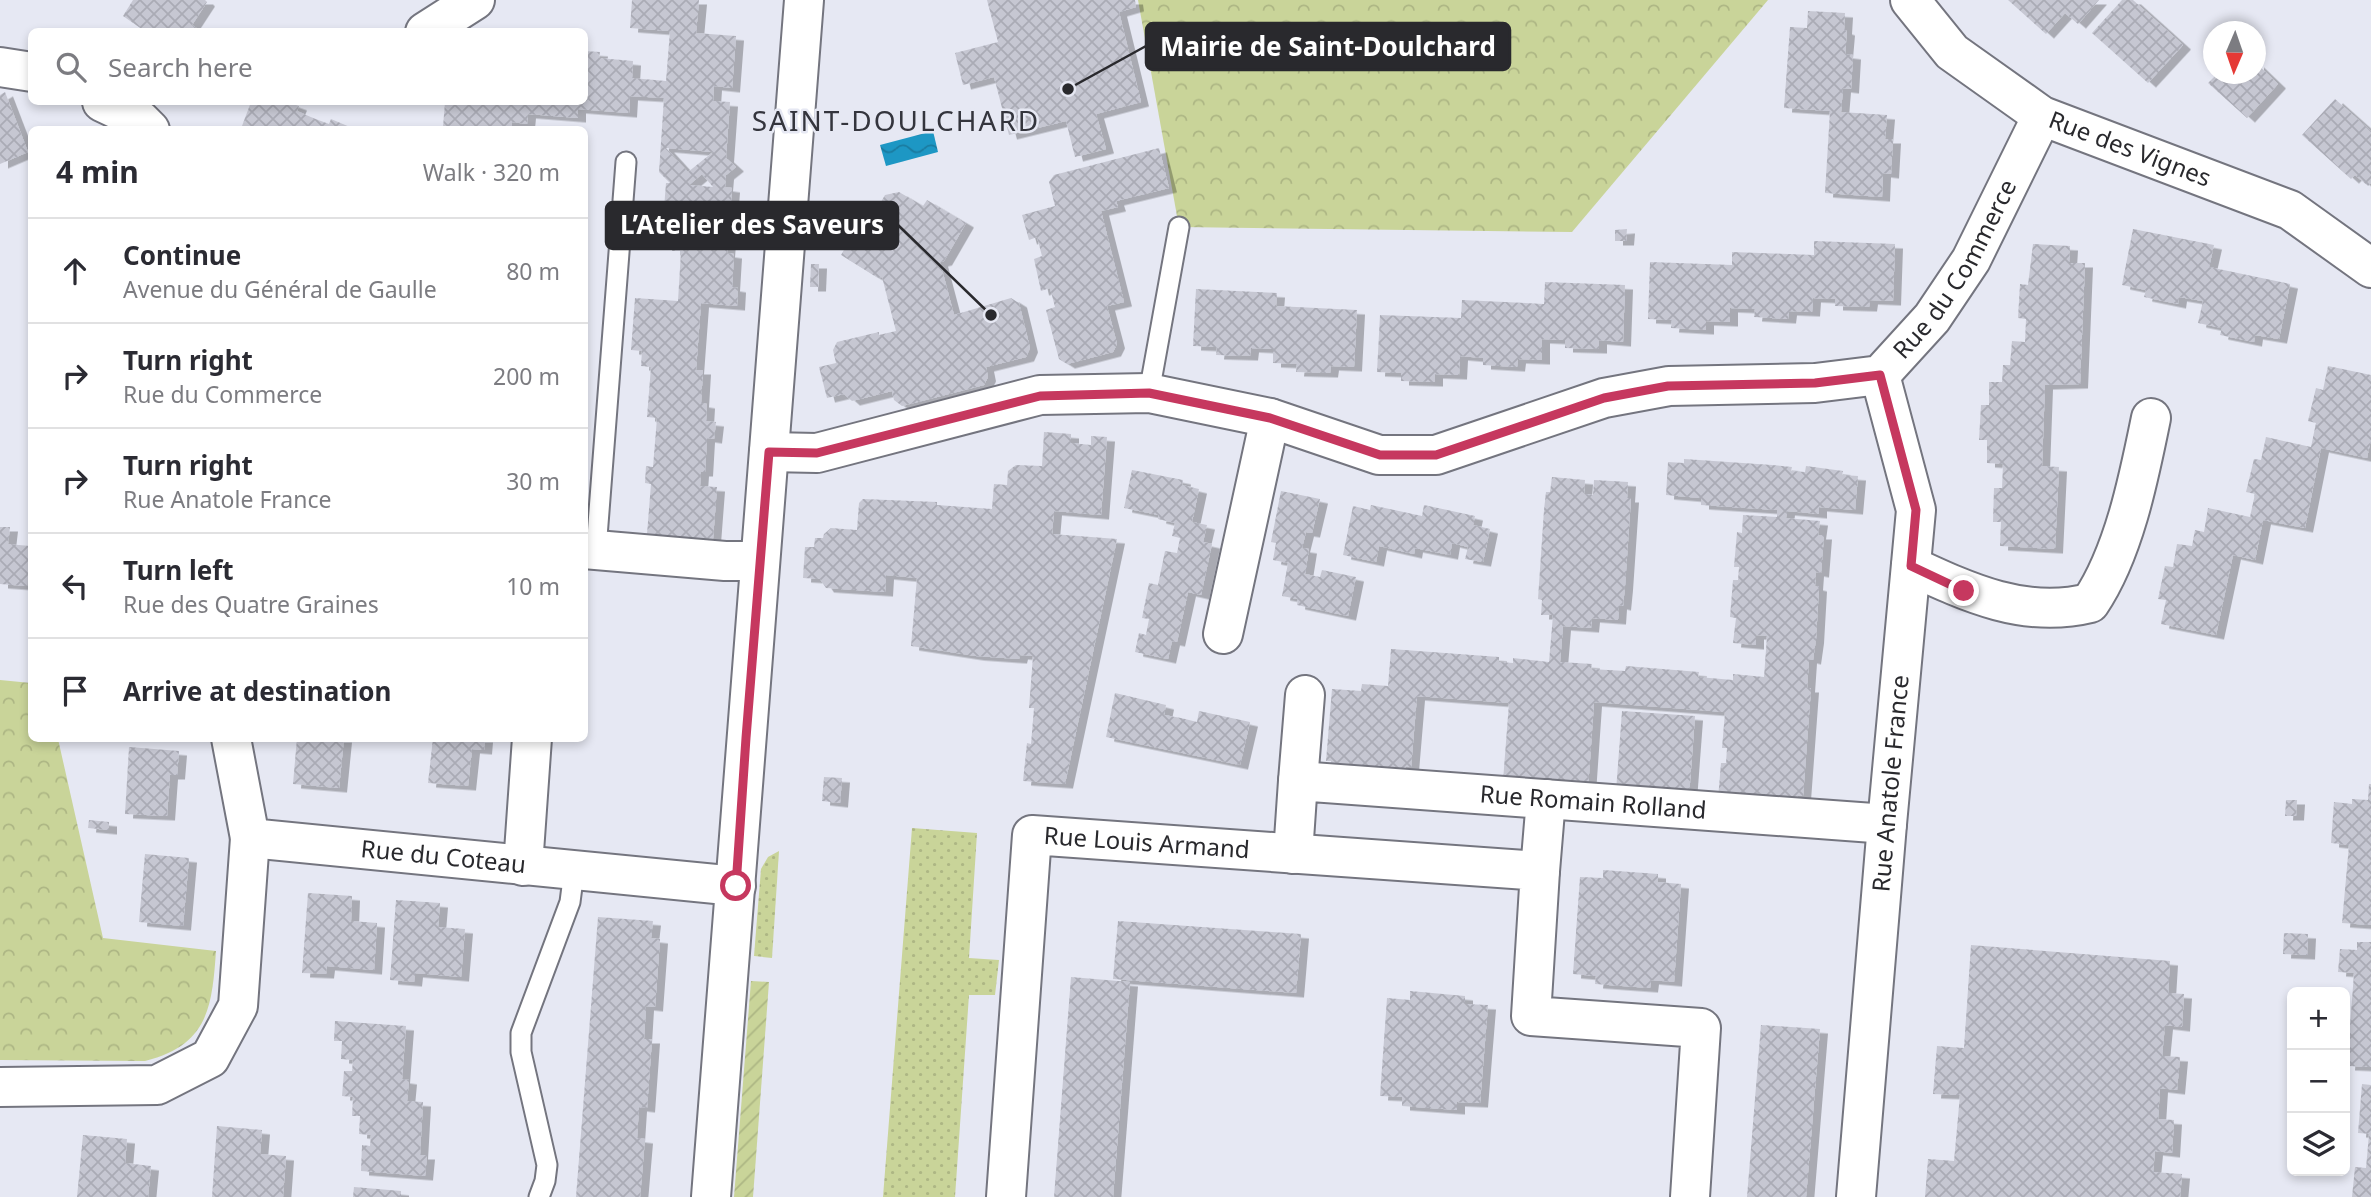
<!DOCTYPE html>
<html lang="en">
<head>
<meta charset="utf-8">
<style>
  :root { --surface:#fff; --page:#f7f7f7; --text:#2b2b33; --muted:#7c7c81; --line:#e1e1e2 }
  body { margin:0; font-family:"Noto Sans",sans-serif; background:var(--page); color:var(--text) }
  .controls { position:absolute; right:21px; bottom:21px; display:grid; overflow:hidden; border-radius:10px; box-shadow:0 4px 10px #0003 }
  .controls button { width:63px; height:63px; display:grid; place-items:center; padding:0; border:0; border-bottom:2px solid var(--line); background:var(--surface); color:var(--text); font:35px sans-serif }
  .compass { position:absolute; left:2203px; top:21px; width:63px; height:63px; border-radius:50%; background:var(--surface); box-shadow:0 4px 10px #0003; rotate:182deg }
  .stop { position:absolute; width:21px; height:21px; margin:-16px; border:5px solid #c6385f; border-radius:50%; background:#fff }
  .stop.end { background:#c6385f; border-color:#fff; box-shadow:0 2px 7px #0008 }
  .list { margin:0; padding:0; list-style:none }
  h2 { display:flex; justify-content:space-between; align-items:center; height:91px; margin:0; padding:0 28px; font-size:30px }
  h2 small { font-size:23px; font-weight:400; color:var(--muted) }
  .list li { display:grid; grid-template-columns:46px 1fr auto; gap:21px; align-items:center; box-sizing:border-box; height:105px; padding:0 28px; border-top:2px solid var(--line) }
  .list b { display:block; font-size:26px; white-space:nowrap }
  .list p { margin:0; font-size:23px; white-space:nowrap; color:var(--muted) }
  .list em { font-size:23px; font-style:normal; color:var(--muted) }
  .icon { flex:none; width:38px; height:38px; fill:none; stroke:currentColor; stroke-width:2; stroke-linecap:round; stroke-linejoin:round }
  .map { position:relative; flex:none; width:2371px; height:1197px; overflow:hidden }
  .search { position:absolute; background:var(--surface); box-shadow:0 4px 10px #0003; left:28px; top:28px; width:560px; height:77px; display:flex; align-items:center; gap:18px; box-sizing:border-box; padding:0 24px; border-radius:10px; color:var(--muted); font-size:26px }
  .panel { position:absolute; background:var(--surface); box-shadow:0 4px 10px #0003; left:28px; top:126px; width:560px; height:616px; border-radius:10px }
  .map>svg:first-child { display:block }
</style>
</head>
<body>
<div class="map">
<svg width="2371" height="1197" viewBox="0 0 2371 1197">
  <defs>
    <pattern id="grass-dots" width="8" height="8" patternUnits="userSpaceOnUse" patternTransform="scale(1.75)"><rect width="8" height="8" fill="#c9d499"/><path d="M2 2h.1M6 6h.1" fill="none" stroke="#adb684" stroke-width="1.8" stroke-linecap="round"/></pattern>
    <pattern id="park-crowns" width="20" height="18" patternUnits="userSpaceOnUse" patternTransform="scale(1.75)"><rect width="20" height="18" fill="#c9d499"/><path d="M2 6a3 3 0 1 1 6 0M12 15a3 3 0 1 1 6 0" fill="none" stroke="#adb684"/></pattern>
    <pattern id="garden-furrows" width="10" height="10" patternUnits="userSpaceOnUse" patternTransform="scale(1.75)"><rect width="10" height="10" fill="#c9d499"/><path d="M-1 1l2-2M0 10L10 0M9 11l2-2" fill="none" stroke="#adb684"/></pattern>
    <pattern id="water-waves" width="16" height="10" patternUnits="userSpaceOnUse" patternTransform="scale(1.75)"><rect width="16" height="10" fill="#1d97c4"/><path d="M0 5q4-4 8 0t8 0" fill="none" stroke="#1a7ba0"/></pattern>
    <pattern id="building-cross-hatch" width="8" height="8" patternUnits="userSpaceOnUse" patternTransform="scale(1.75)"><rect width="8" height="8" fill="#c6c7d2"/><path d="M0 0l8 8M0 8l8-8" fill="none" stroke="#aaabb5"/></pattern>
    <filter id="shadow"><feDropShadow dx="8" dy="4.5" stdDeviation="0" flood-color="#0004"/></filter>
  </defs>
  <rect width="100%" height="100%" fill="#e6e8f3"/>
  <g fill="url(#grass-dots)">
    <polygon points="912,828 977,833 969,958 999,960 995,995 969,995 955,1197 883,1197"/>
    <polygon points="779,851 772,958 754,956 761,869 768,857"/>
  </g>
  <g fill="url(#park-crowns)">
    <polygon points="1138,0 1768,0 1572,232 1179,227"/>
    <path d="M0 680 31 683 32 738 58 739 103 938 216 951C212 1008 208 1045 145 1061L0 1060Z"/>
  </g>
  <polygon fill="url(#garden-furrows)" points="751,981 769,982 753,1197 734,1197"/>
  <polygon fill="url(#water-waves)" points="933,131 938,152 886,166 880,145"/>
  <g fill="url(#building-cross-hatch)" fill-rule="evenodd" filter="url(#shadow)">
    <polygon points="133,0 205,0 207,2 192,25 202,32 146,32 123,16"/>
    <path d="M632 0H699L696 33 736 36 732 88 714 86 713 101 730 102 726 158 736 167 726 175 725 187 732 188 727 253 734 254 732 287 738 288 737 306 701 303 696 370H703L701 403 707 404 706 421 716 422 714 439 707 438 705 472H701L700 486 717 487 713 539 647 534 651 484 645 483 646 466 653 467 657 418 647 417 651 367 641 366 642 351 631 350 635 298 678 301 681 251H672L673 235 662 234 666 183H670L659 172 664 98 630 96 629 113 578 109V118L528 114 527 124 512 122 511 130 443 127 445 102H584V51L600 52 599 58 633 61 632 78 666 81 670 31 630 28ZM666 148 713 152 688 172ZM702 174 713 187 689 185Z"/>
    <polygon points="987,0 1135,0 1136,7 1119,12 1141,102 1096,114 1106,149 1075,157 1066,121 1009,135 994,77 963,85 955,53 998,42"/>
    <polygon points="2008,0 2099,0 2078,24 2065,13 2046,34"/>
    <polygon points="2122,0 2133,0 2183,45 2148,83 2092,33"/>
    <polygon points="1808,11 1845,13 1844,30 1847,31 1845,54 1853,55 1851,89 1843,88 1841,112 1887,115 1885,139 1893,139 1891,174 1883,173 1882,197 1825,193 1830,111 1784,108 1790,27 1807,28"/>
    <polygon points="2256,63 2278,84 2247,118 2208,83 2217,74 2256,74"/>
    <polygon points="5,92 28,152 0,164 0,95"/>
    <polygon points="2335,99 2371,131 2371,183 2368,186 2355,175 2351,179 2302,135"/>
    <polygon points="251,102 288,102 299,106 297,111 313,118 329,124 331,119 357,130 250,130 242,126"/>
    <polygon points="1159,148 1169,188 1116,201 1118,207 1101,211 1124,302 1107,306 1117,344 1113,352 1067,364 1059,359 1046,310 1055,307 1050,288 1041,291 1034,259 1042,256 1037,237 1029,240 1022,215 1055,206 1049,182 1054,175"/>
    <polygon points="899,192 923,206 927,200 966,223 944,261 940,262 954,315 1011,298 1019,303 1030,348 1026,357 986,367 988,377 984,385 902,406 894,400 892,391 852,401 844,394 827,398 819,367 836,363 833,350 837,342 879,332 879,335 896,331 882,277 878,278 841,255 864,215 871,219 885,195"/>
    <polygon points="1627,229 1626,241 1615,241 1615,230"/>
    <polygon points="2133,229 2214,245 2209,267 2290,284 2279,339 2255,335 2254,342 2220,335 2222,328 2198,323 2203,301 2179,297 2178,304 2144,297 2146,290 2122,285"/>
    <polygon points="1814,241 1895,244 1893,301 1870,300 1869,307 1835,306 1835,299 1813,298 1812,312 1789,311 1788,319 1754,317 1755,309 1730,308 1730,322 1706,321 1706,330 1671,328 1672,320 1648,319 1650,262 1732,265 1732,252 1814,255"/>
    <polygon points="2033,244 2070,246 2069,263 2085,263 2080,384 2045,385 2042,466 2059,467 2055,549 2000,546 2001,522 1993,522 1994,488 2002,488 2003,464 1987,463 1987,440 1979,440 1981,405 1989,405 1989,382 2002,382 2003,365 2010,365 2012,341 2025,342 2026,319 2018,318 2020,284 2028,285"/>
    <polygon points="811,264 819,264 818,287 810,287"/>
    <polygon points="1545,282 1625,285 1623,342 1599,340 1599,349 1565,348 1565,340 1542,339 1542,360 1518,359 1517,367 1483,365 1483,358 1460,356 1459,375 1435,374 1435,382 1401,381 1401,373 1377,372 1380,315 1461,318 1462,300 1544,304"/>
    <polygon points="1196,289 1277,293 1276,306 1357,310 1354,367 1331,366 1330,373 1296,372 1297,364 1273,363 1273,349 1251,348 1250,356 1216,355 1217,347 1193,346"/>
    <polygon points="2328,366 2371,375 2371,439 2367,458 2321,448 2305,528 2263,520 2255,560 2233,555 2216,635 2161,624 2166,600 2158,599 2165,566 2173,567 2177,544 2192,546 2195,530 2204,532 2208,508 2250,517 2255,494 2246,492 2254,459 2261,460 2266,437 2311,447 2316,423 2308,421 2316,388 2323,390"/>
    <polygon points="1044,432 1071,434 1071,443 1091,445 1091,436 1107,437 1101,515 1054,511 1052,534 1117,539 1065,784 1023,781 1027,743 1031,744 1034,708 1029,708 1033,656 1020,655 1019,659 976,656 911,646 917,578 886,575 885,592 826,588 820,579 803,578 805,547 814,547 815,538 823,538 824,534 831,528 857,530 859,503 863,499 937,502 937,505 992,509 994,484 1007,485 1008,471 1016,465 1042,466"/>
    <polygon points="1684,459 1772,465 1792,467 1791,471 1805,472 1806,466 1843,471 1842,475 1858,476 1855,510 1819,507 1819,514 1787,511 1786,518 1820,521 1818,535 1824,535 1821,573 1816,572 1815,586 1819,587 1816,639 1813,660 1809,659 1807,688 1811,688 1803,796 1798,796 1797,811 1765,809 1766,794 1756,793 1756,801 1718,799 1721,763 1726,763 1727,748 1722,748 1725,712 1594,702 1588,789 1503,781 1509,703 1417,696 1411,767 1406,767 1405,782 1330,776 1331,761 1326,761 1332,689 1361,691 1362,684 1388,686 1391,649 1499,657 1499,662 1513,663 1513,658 1549,662 1553,615 1541,615 1542,600 1538,599 1544,510 1546,492 1550,492 1552,477 1585,480 1584,494 1593,495 1594,480 1628,482 1627,498 1631,498 1625,586 1623,606 1619,605 1618,620 1592,618 1591,628 1563,626 1560,662 1592,664 1591,669 1625,671 1626,666 1699,672 1698,677 1733,680 1733,674 1764,677 1767,636 1756,635 1756,645 1733,643 1736,618 1730,617 1733,580 1738,580 1739,567 1734,567 1737,532 1742,533 1743,515 1777,517 1777,510 1701,505 1701,498 1666,495 1668,462 1684,463"/>
    <polygon points="1132,470 1183,480 1182,485 1199,489 1192,522 1207,525 1203,542 1212,544 1201,595 1188,592 1177,642 1172,641 1168,659 1135,652 1139,633 1146,635 1149,619 1142,618 1149,583 1158,585 1165,551 1177,553 1180,538 1172,536 1175,523 1158,519 1159,515 1124,508"/>
    <polygon points="1281,491 1320,499 1312,533 1306,532 1302,548 1309,549 1305,574 1320,577 1322,570 1356,577 1348,616 1297,605 1298,599 1282,596 1288,563 1273,560 1276,543 1271,542"/>
    <polygon points="1371,505 1422,516 1424,505 1475,516 1473,525 1490,529 1483,562 1465,559 1468,547 1452,543 1450,555 1415,548 1414,554 1379,546 1376,562 1343,555 1353,506 1370,510"/>
    <polygon points="0,527 10,527 8,544 30,546 27,586 0,584"/>
    <polygon points="1115,693 1166,705 1164,715 1181,718 1197,722 1199,711 1250,722 1240,765 1106,737"/>
    <polygon points="1622,711 1695,716 1689,796 1616,791"/>
    <polygon points="297,738 344,738 339,788 293,784"/>
    <polygon points="433,738 485,738 484,750 472,749 468,786 428,783"/>
    <polygon points="129,747 179,751 177,775 170,775 167,816 125,814"/>
    <polygon points="824,777 842,778 840,803 822,801"/>
    <polygon points="2369,784 2371,784 2371,925 2342,923 2349,845 2331,843 2334,802 2352,804 2352,799 2368,800"/>
    <polygon points="2286,800 2297,800 2296,816 2285,816"/>
    <polygon points="89,820 109,822 109,830 88,828"/>
    <polygon points="145,854 189,858 183,926 139,922"/>
    <polygon points="1603,870 1658,874 1658,882 1681,884 1674,982 1651,980 1650,988 1595,984 1596,976 1573,974 1580,877 1603,878"/>
    <polygon points="308,893 352,896 351,921 377,923 374,970 327,966 326,974 302,973"/>
    <polygon points="396,900 440,903 438,927 465,929 461,977 415,973 414,982 390,980"/>
    <polygon points="598,917 653,921 651,938 660,939 655,1007 646,1006 644,1039 652,1039 647,1108 639,1107 637,1138 645,1139 640,1197 576,1197"/>
    <polygon points="1118,921 1301,934 1296,993 1113,979"/>
    <polygon points="2284,933 2308,934 2307,955 2283,954"/>
    <polygon points="2357,942 2371,942 2371,1067 2347,1066 2354,973 2338,972 2340,949 2357,950"/>
    <polygon points="1971,945 2170,961 2168,993 2184,994 2182,1027 2165,1025 2162,1056 2180,1057 2177,1090 2160,1088 2158,1119 2174,1120 2172,1153 2155,1151 2153,1172 2182,1174 2180,1197 1925,1197 1928,1159 1954,1161 1960,1095 1933,1094 1937,1046 1964,1048"/>
    <polygon points="1071,977 1130,982 1113,1197 1054,1197"/>
    <polygon points="1410,991 1465,996 1465,1004 1488,1005 1480,1103 1457,1102 1457,1110 1402,1106 1402,1097 1380,1096 1387,998 1410,1000"/>
    <polygon points="335,1021 406,1026 402,1079 409,1080 407,1101 423,1102 420,1155 427,1155 425,1176 361,1171 362,1145 370,1146 371,1135 359,1134 360,1116 352,1116 353,1097 342,1096 344,1071 352,1071 353,1060 341,1059 342,1041 334,1041"/>
    <polygon points="1761,1025 1820,1029 1806,1197 1747,1197"/>
    <polygon points="2362,1084 2371,1085 2371,1134 2358,1133"/>
    <polygon points="217,1126 262,1130 260,1154 286,1156 283,1197 212,1197"/>
    <polygon points="2369,1134 2371,1134 2371,1197 2352,1197 2355,1167 2366,1168"/>
    <polygon points="83,1135 127,1139 125,1163 151,1166 148,1197 77,1197"/>
    <polygon points="354,1187 401,1191 401,1197 353,1197"/>
  </g>
  <g fill="none" stroke-linecap="round" stroke-linejoin="round">
    <g stroke="#74757f" stroke-width="23">
      <g id="lane">
        <polyline points="1149,393 1179,227"/>
        <polyline points="596,550 626,162"/>
        <polyline points="539,1197 545,1181 547,1165 521,1052 521,1033 570,902 574,871"/>
      </g>
    </g>
    <g stroke="#74757f" stroke-width="42">
      <g id="street">
        <path id="s1" d="M1910 0 1952 52 2042 116 2290 210 2371 268"/>
        <polyline points="425,32 475,0"/>
        <polyline points="0,67 32,72"/>
        <polyline points="102,102 140,120 150,130"/>
        <path id="s2" d="M769 452 817 453 1040 395 1149 393 1270 418 1379 455H1436L1604 398 1669 386 1815 383 1880 375 1932 318 1971 260 2042 116"/>
        <polyline points="584,549 725,561 760,561"/>
        <path d="M1911 566C1969 593 2025 619 2090 603 2124 553 2139 477 2151 418"/>
        <polyline points="1223,634 1270,418"/>
        <path id="s3" d="M231 738 250 838 736 886"/>
        <polyline points="1298,781 1305,695"/>
        <path id="s4" d="M1293 854 1298 781 1887 824"/>
        <polyline points="523,866 532,738"/>
        <polyline points="1540,871 1546,799"/>
        <polyline points="0,1087 157,1085 210,1058 238,1006 250,838"/>
        <polyline points="711,1197 804,0"/>
        <path id="s5" d="M1006 1197 1032 835 1540 871 1531 1016 1701 1028 1690 1197"/>
        <path id="s6" d="M1856 1197 1887 824 1916 510 1880 375"/>
      </g>
    </g>
    <use href="#lane" stroke="#fff" stroke-width="19"/>
    <use href="#street" stroke="#fff" stroke-width="38"/>
  </g>
  <g fill="none" stroke-linecap="round" stroke-linejoin="round">
    <polyline stroke="#c6385f" stroke-width="9" points="736,886 746,738 769,452 817,453 1040,396 1149,393 1270,418 1380,455 1436,455 1604,398 1668,386 1815,383 1880,375 1916,510 1911,566 1964,591"/>
  </g>
  <g text-anchor="middle" stroke-width="5" stroke-linejoin="round" paint-order="stroke">
    <g font-size="24" fill="#29292d" stroke="#e6e8f3">
      <text dy="8" stroke="none"><textPath href="#s1" startOffset="271">Rue des Vignes</textPath></text>
      <text dy="8" stroke="none"><textPath href="#s2" startOffset="1269">Rue du Commerce</textPath></text>
      <text dy="8" stroke="none"><textPath href="#s6" startOffset="415">Rue Anatole France</textPath></text>
      <text dy="8" stroke="none"><textPath href="#s4" startOffset="369">Rue Romain Rolland</textPath></text>
      <text dy="8" stroke="none"><textPath href="#s5" startOffset="478">Rue Louis Armand</textPath></text>
      <text dy="8" stroke="none"><textPath href="#s3" startOffset="296">Rue du Coteau</textPath></text>
    </g>
    <g font-size="28" letter-spacing="2" fill="#34353d" stroke="#e6e8f3">
      <text x="896" y="131">SAINT-DOULCHARD</text>
    </g>
  </g>
  <path fill="none" stroke="#29292d" stroke-width="2.5" d="M1068 89L1146 46M991 315L898 225"/>
  <g fill="#29292d" stroke="#e6e8f3" stroke-width="2.5">
    <circle cx="1068" cy="89" r="7"/>
    <circle cx="991" cy="315" r="7"/>
  </g>
  <g fill="#29292d" stroke="#29292d" stroke-width="2.5">
    <rect x="1146" y="23" width="364" height="47" rx="7"/>
    <rect x="606" y="202" width="292" height="47" rx="7"/>
  </g>
  <g font-size="26" text-anchor="middle" font-weight="bold" fill="#fff">
    <text x="1328" y="56">Mairie de Saint-Doulchard</text>
    <text x="752" y="234">L’Atelier des Saveurs</text>
  </g>
</svg>
<div class="controls">
<button>+</button>
<button>−</button>
<button><svg class="icon" aria-label="layers" viewBox="0 0 24 24"><path d="M12 4l9 5-9 5-9-5zM3 14l9 5 9-5"/></svg></button>
</div>
<svg class="compass" viewBox="-18 -18 36 36"><path d="M0-13l5 13h-10z" fill="#e53935"/><path d="M0 13l5-13h-10z" fill="#7c7c81"/></svg>
<div class="stop" style="left:736px;top:886px"></div>
<div class="stop end" style="left:1964px;top:591px"></div>
<div class="search"><svg class="icon" aria-label="search" viewBox="0 0 24 24"><circle cx="10" cy="10" r="6"/><path d="M15 15l6 6"/></svg>Search here</div>
<section class="panel">
<h2>4 min<small>Walk · 320 m</small></h2>
<ul class="list">
<li><svg class="icon" aria-label="ahead" viewBox="0 0 24 24"><path d="M12 20V5M6 11l6-6 6 6"/></svg><div><b>Continue</b><p>Avenue du Général de Gaulle</p></div><em>80 m</em></li>
<li><svg class="icon" aria-label="right" viewBox="0 0 24 24"><path d="M7 20v-9h11M14 6l5 5-5 5"/></svg><div><b>Turn right</b><p>Rue du Commerce</p></div><em>200 m</em></li>
<li><svg class="icon" aria-label="right" viewBox="0 0 24 24"><path d="M7 20v-9h11M14 6l5 5-5 5"/></svg><div><b>Turn right</b><p>Rue Anatole France</p></div><em>30 m</em></li>
<li><svg class="icon" aria-label="left" viewBox="0 0 24 24"><path d="M17 20v-9H6M10 6l-5 5 5 5"/></svg><div><b>Turn left</b><p>Rue des Quatre Graines</p></div><em>10 m</em></li>
<li><svg class="icon" aria-label="arrive" viewBox="0 0 24 24"><path d="M6 21V4h12l-3 4 3 4H6"/></svg><div><b>Arrive at destination</b></div></li>
</ul>
</section>
</div>
</body>
</html>
